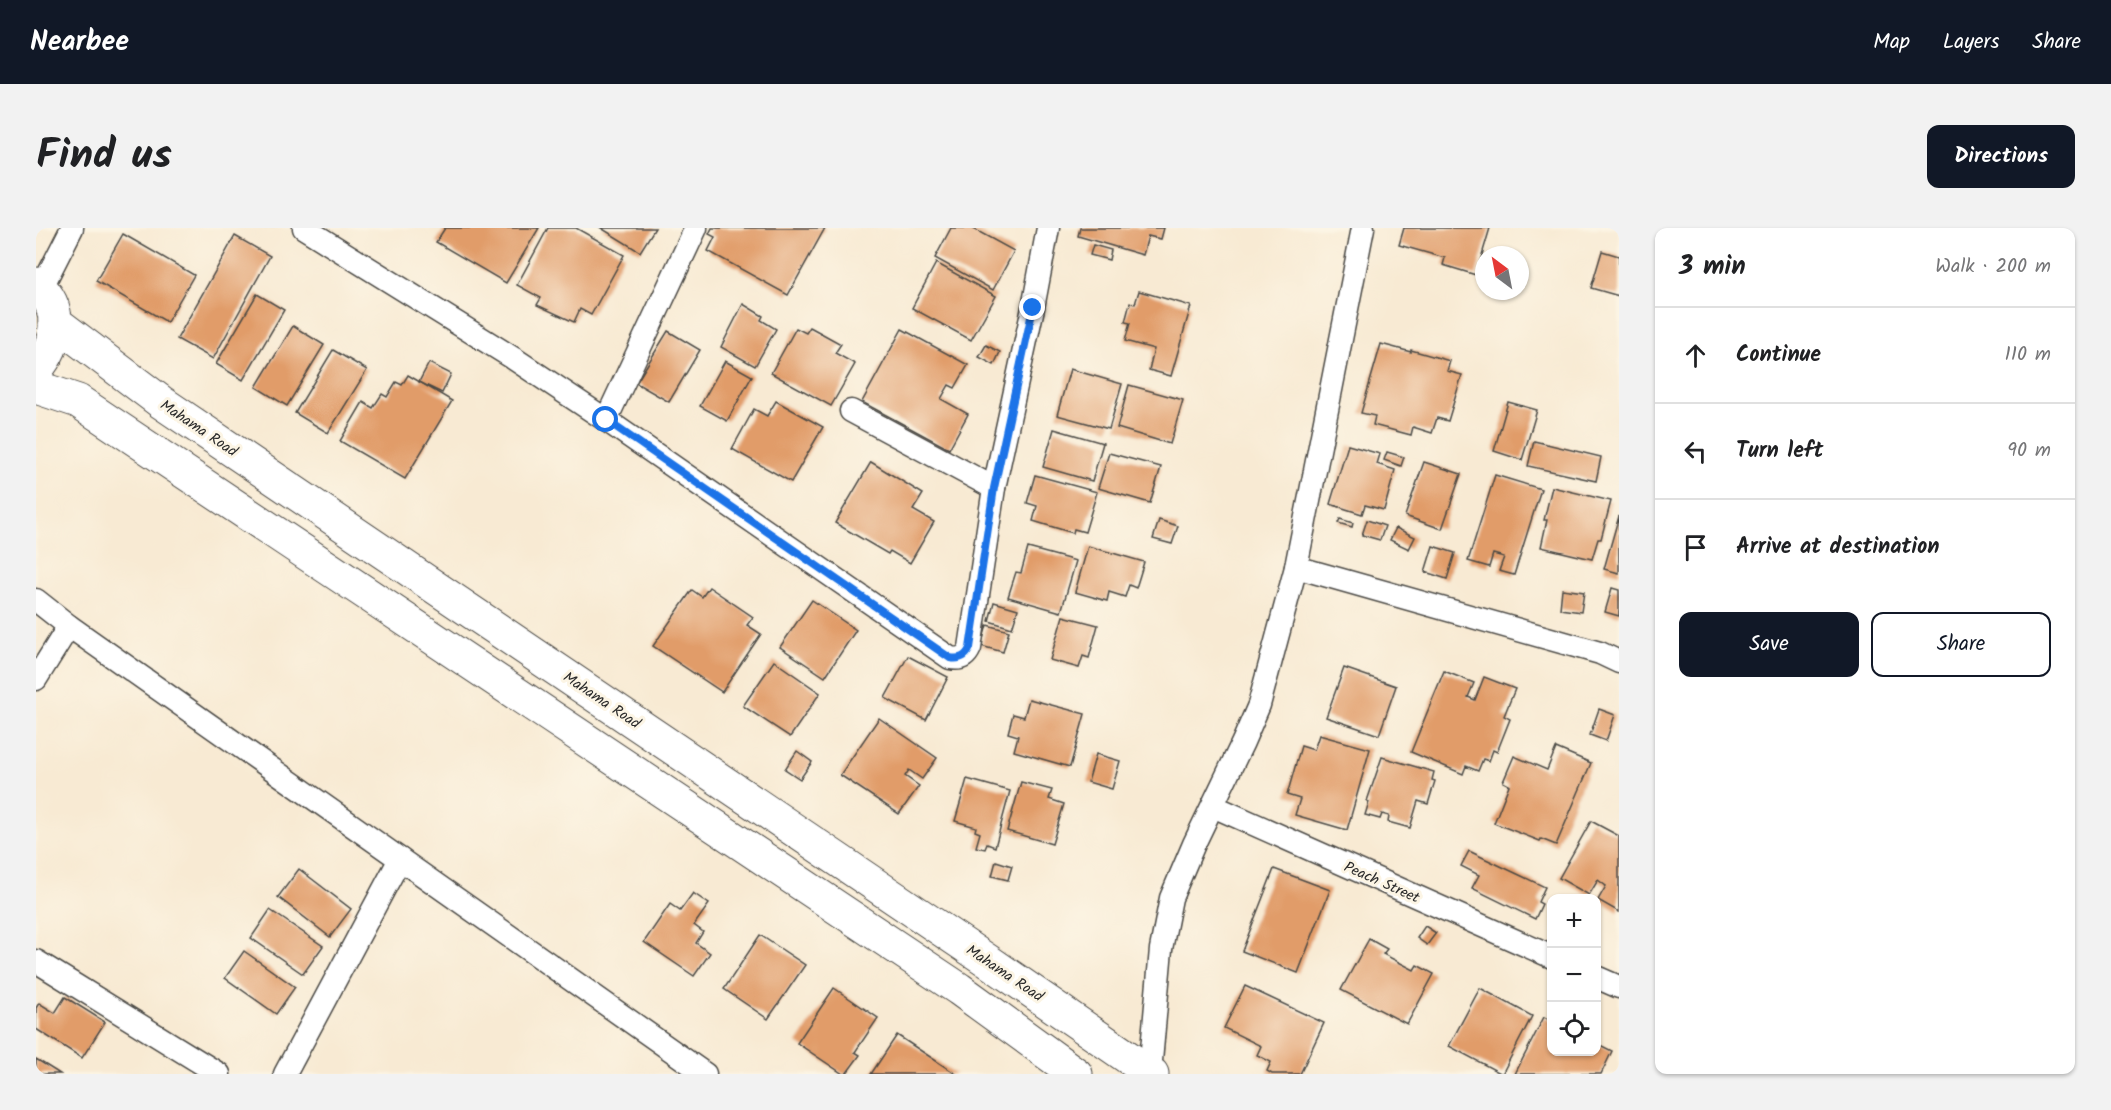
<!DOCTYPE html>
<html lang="en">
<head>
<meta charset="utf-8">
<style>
  :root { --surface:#fff; --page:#f2f2f2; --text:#202124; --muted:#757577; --line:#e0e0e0; --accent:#111827 }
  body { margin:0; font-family:Kalam,sans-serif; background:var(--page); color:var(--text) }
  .controls { position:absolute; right:18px; bottom:18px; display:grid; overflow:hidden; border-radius:12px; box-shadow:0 2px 4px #0004 }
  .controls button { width:54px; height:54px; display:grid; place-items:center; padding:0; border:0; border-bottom:2px solid var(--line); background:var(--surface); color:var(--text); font:30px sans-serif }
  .compass { position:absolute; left:1439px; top:18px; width:54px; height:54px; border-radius:50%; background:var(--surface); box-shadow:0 2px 4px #0004; rotate:328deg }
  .stop { position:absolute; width:18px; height:18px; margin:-14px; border:4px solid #1a73e8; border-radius:50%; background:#fff }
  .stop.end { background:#1a73e8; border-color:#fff; box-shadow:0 2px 6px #0008 }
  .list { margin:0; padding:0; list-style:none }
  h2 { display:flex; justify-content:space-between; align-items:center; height:78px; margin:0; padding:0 24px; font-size:26px }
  h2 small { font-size:20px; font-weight:400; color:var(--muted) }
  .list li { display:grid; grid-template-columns:39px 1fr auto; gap:18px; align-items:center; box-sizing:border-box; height:96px; padding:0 24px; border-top:2px solid var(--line) }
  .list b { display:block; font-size:22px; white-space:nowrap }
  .list em { font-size:20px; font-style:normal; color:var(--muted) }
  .actions { display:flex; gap:12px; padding:18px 24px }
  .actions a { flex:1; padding:14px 0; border:2px solid var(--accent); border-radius:12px; text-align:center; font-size:21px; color:var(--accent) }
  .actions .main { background:var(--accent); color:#fff }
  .icon { flex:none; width:33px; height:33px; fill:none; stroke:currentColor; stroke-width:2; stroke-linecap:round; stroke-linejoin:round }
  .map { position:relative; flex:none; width:1583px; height:846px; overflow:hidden; border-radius:12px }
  header { display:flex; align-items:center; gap:36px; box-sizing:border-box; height:84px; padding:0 30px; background:var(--accent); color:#fff }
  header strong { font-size:28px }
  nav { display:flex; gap:33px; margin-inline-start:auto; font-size:21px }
  .intro { display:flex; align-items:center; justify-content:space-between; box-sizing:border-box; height:144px; padding:0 36px }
  h1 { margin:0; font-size:42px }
  .button { padding:15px 27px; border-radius:12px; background:var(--accent); color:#fff; font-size:21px; font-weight:700 }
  main { display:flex; gap:36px; padding:0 36px }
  aside { flex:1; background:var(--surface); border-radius:12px; box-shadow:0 2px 4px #0004 }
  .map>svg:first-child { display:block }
</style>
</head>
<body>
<header>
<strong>Nearbee</strong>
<nav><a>Map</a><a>Layers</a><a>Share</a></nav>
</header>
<div class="intro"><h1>Find us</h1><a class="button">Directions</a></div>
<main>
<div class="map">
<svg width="1583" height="846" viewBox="0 0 1583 846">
  <rect width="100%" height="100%" fill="#fcf5e5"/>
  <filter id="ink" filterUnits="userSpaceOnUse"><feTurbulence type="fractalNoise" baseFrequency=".0167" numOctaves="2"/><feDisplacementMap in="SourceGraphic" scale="12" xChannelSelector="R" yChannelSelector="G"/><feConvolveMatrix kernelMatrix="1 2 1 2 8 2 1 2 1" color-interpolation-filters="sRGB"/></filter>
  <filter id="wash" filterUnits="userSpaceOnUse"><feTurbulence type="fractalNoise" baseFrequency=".008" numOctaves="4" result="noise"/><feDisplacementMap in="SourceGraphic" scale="24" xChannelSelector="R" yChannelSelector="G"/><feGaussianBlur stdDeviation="1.35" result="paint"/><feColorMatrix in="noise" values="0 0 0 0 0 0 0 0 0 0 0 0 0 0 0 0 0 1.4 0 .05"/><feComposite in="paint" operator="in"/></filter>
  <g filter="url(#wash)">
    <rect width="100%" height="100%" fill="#f8ead3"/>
    <g id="blocks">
      <g fill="#e19c69">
        <polygon points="409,0 503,0 470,55 400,14"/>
        <polygon points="512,0 540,0 588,27 555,87 544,81 538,94 501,77 505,70 481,57"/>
        <polygon points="565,0 619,0 604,24"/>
        <polygon points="676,0 789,0 752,67 672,23 679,9 673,6"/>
        <polygon points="915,0 936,0 978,23 957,62 899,30"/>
        <polygon points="1044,0 1128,0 1125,11 1112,8 1107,27 1042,8"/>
        <polygon points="1368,0 1454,0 1440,47 1407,37 1409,30 1363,17"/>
        <polygon points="87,6 158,47 131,94 60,53"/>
        <polygon points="199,8 234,28 177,131 141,111"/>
        <polygon points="1057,17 1075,22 1073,32 1054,27"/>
        <polygon points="1566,23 1583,28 1583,68 1555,60"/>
        <polygon points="900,35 960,68 935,112 876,80"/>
        <polygon points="1103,63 1155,78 1135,148 1113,142 1118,121 1089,113 1094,95 1089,94 1094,75 1099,76"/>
        <polygon points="221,66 248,82 207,152 180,136"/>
        <polygon points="707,76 727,88 725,92 740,101 719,138 685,119"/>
        <polygon points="257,98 288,117 251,178 220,159"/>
        <polygon points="774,99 805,116 799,125 819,136 795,178 735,145 760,100 770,105"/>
        <polygon points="866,101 932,137 919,160 913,157 905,171 932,186 913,221 826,174"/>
        <polygon points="632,103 664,122 633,174 600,155"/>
        <polygon points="1345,116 1375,124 1375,122 1414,133 1411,143 1426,147 1412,193 1401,190 1396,205 1377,199 1375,207 1337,197 1339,188 1325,185"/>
        <polygon points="950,117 964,124 958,137 943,129"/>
        <polygon points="297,122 331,142 292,205 259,185"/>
        <polygon points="689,133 716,148 691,193 664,178"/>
        <polygon points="393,135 415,146 406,165 383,154"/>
        <polygon points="1034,141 1086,156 1073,201 1021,187"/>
        <polygon points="372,147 416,173 369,251 304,213 327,174 337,180 346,166 351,169 360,154 366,157"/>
        <polygon points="1093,157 1147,172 1134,216 1081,200"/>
        <polygon points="740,173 787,199 755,254 696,221 718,181 731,188"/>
        <polygon points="1472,174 1501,182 1486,232 1458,223"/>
        <polygon points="1018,201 1067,215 1056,253 1007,239"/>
        <polygon points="1498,213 1565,229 1560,253 1492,238"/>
        <polygon points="1312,217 1344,226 1341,236 1359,242 1348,282 1329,277 1326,286 1294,276"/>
        <polygon points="1351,224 1368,229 1365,238 1348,232"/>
        <polygon points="1073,225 1125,239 1114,275 1062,260"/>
        <polygon points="835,234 887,266 877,282 898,294 874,335 854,323 852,326 799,295"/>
        <polygon points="1388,234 1425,246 1406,301 1369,288"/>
        <polygon points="999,247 1061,264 1049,304 1038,301 1037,305 997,293 1001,278 991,275"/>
        <polygon points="1459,247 1505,261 1478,347 1463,343 1468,329 1457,326 1453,339 1432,333"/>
        <polygon points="1516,259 1575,273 1565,311 1562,311 1556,331 1505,319 1511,292 1508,292"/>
        <polygon points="1583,288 1583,345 1568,341"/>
        <polygon points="1304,291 1317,295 1316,299 1302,295"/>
        <polygon points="1123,292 1142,298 1136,316 1117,311"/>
        <polygon points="1331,292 1349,298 1344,312 1326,307"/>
        <polygon points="1360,300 1379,309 1373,321 1354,312"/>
        <polygon points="1052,318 1108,334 1100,360 1093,357 1089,369 1073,364 1071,373 1039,364"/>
        <polygon points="1397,318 1419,325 1411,351 1389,344"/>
        <polygon points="992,320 1040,333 1025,384 972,369 980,344 985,345"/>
        <polygon points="673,359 717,389 711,397 725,406 686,464 617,418 656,362 666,369"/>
        <polygon points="1576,360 1583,362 1583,388 1569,384"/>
        <polygon points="1526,361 1548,364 1545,384 1524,381"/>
        <polygon points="776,372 820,402 789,449 744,419"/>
        <polygon points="958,374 982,381 976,400 953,393"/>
        <polygon points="1027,388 1062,397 1053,430 1047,428 1043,440 1014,432"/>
        <polygon points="951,397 973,403 967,424 945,418"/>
        <polygon points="872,428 912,449 890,492 849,470"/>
        <polygon points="738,433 784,465 754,509 707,478"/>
        <polygon points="1308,440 1360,458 1343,507 1290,489"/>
        <polygon points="1408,443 1438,455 1432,469 1439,472 1448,449 1479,461 1468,488 1474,491 1461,524 1457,522 1453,533 1447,531 1442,543 1430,538 1427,546 1375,524"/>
        <polygon points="993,471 1049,486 1034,539 978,523 982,508 972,505 977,486 988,489"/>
        <polygon points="1563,481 1579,487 1570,513 1554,507"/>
        <polygon points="843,490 901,530 886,551 873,542 869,548 883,558 863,586 804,547"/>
        <polygon points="1283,507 1334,521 1311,602 1259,587 1264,571 1251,567 1265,518 1278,522"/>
        <polygon points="1520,520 1555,535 1520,617 1505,611 1504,613 1458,595 1473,557 1467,554 1478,528 1511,542"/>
        <polygon points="761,523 776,534 764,551 749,541"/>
        <polygon points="1060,526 1084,533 1076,561 1052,554"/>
        <polygon points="1346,529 1398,544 1396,552 1399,553 1392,576 1382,573 1374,600 1352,594 1353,588 1346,586 1344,591 1329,587 1333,574 1331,573"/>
        <polygon points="931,551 974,563 959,619 951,616 949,621 940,619 944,605 939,603 940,599 919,593"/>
        <polygon points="985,554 1016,562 1013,571 1028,576 1016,616 971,603"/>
        <polygon points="1555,593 1583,608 1583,684 1562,672 1570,658 1562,652 1553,667 1523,650"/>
        <polygon points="1433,623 1509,659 1502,674 1506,676 1499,691 1436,660 1443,647 1425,638"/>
        <polygon points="960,633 976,638 972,652 956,648"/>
        <polygon points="263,641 315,681 294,709 242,669"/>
        <polygon points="1238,641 1294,662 1262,745 1206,723"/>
        <polygon points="657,665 673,676 658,697 667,704 660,715 674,725 658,748 608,714 634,676 644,683"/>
        <polygon points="234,682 287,718 267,746 215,710"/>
        <polygon points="1389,698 1400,705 1391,717 1381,710"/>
        <polygon points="724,707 769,737 732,791 688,761"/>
        <polygon points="1333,711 1351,721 1347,726 1378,742 1381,737 1398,746 1371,796 1305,762"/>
        <polygon points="208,723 259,759 240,786 189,750"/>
        <polygon points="1209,758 1288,795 1264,846 1236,846 1231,843 1235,834 1221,827 1225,818 1188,800"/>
        <polygon points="798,760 842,790 819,824 824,827 810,846 807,846 761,815"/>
        <polygon points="1444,760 1496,788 1466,846 1413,818"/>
        <polygon points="29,769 69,794 46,830 0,801 0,780 3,775 19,785"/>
        <polygon points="1508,789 1516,793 1516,824 1560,824 1560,815 1576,823 1565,846 1479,846"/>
        <polygon points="861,807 920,846 835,846"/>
        <polygon points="0,831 24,846 0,846"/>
      </g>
    </g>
  </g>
  <g filter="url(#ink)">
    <use href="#blocks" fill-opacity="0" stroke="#4a4844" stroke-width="1.5"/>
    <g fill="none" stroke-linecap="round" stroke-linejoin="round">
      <g stroke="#4a4844" stroke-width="25">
        <g id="street">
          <path d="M268 0 477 130 570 192 914 430C924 432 930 429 934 420L958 260 997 80 1012 0"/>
          <polyline points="5,61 36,0"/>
          <polyline points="815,183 958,260"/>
          <polyline points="570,192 660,0"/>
          <polyline points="1260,339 1564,425 1583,434"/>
          <polyline points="0,372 33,398 669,846"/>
          <polyline points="0,451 33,398"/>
          <polyline points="1177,578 1516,729"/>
          <polyline points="0,733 183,846"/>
          <polyline points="1560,749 1583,759"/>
          <polyline points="1114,844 1125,721 1135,670 1158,616 1207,514 1223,477 1260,339 1327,0"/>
          <polyline points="249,846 364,631"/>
        </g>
      </g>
      <g stroke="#4a4844" stroke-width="35">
        <g id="secondary">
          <path d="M0 56C29 81 22 116 0 142"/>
          <polyline points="19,94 125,174 952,733 1116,846"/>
          <polyline points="0,159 42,173 923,761 1040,846"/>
        </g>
      </g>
      <use href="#street" stroke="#fff" stroke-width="22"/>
      <use href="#secondary" stroke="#fff" stroke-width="33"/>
    </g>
  </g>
  <g fill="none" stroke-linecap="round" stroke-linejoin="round" filter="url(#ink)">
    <path stroke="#1a73e8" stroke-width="8" d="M570 192 914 430C924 432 930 429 934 420L958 260 997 80"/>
  </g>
  <g text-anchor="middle" stroke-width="6" stroke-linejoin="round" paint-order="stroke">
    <g font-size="15" fill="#2b2b2b" stroke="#fcf5e5">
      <text transform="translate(163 200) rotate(34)" y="5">Mahama Road</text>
      <text transform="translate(566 472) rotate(34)" y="5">Mahama Road</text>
      <text transform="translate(1346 654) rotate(24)" y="5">Peach Street</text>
      <text transform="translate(969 745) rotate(34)" y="5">Mahama Road</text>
    </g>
  </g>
</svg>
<div class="controls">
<button>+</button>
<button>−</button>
<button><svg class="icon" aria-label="locate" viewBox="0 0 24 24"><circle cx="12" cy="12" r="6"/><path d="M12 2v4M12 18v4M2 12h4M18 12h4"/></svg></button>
</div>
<svg class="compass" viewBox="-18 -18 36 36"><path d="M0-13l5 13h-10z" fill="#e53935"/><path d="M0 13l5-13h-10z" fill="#757577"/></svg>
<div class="stop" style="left:570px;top:192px"></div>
<div class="stop end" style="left:997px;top:80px"></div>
</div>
<aside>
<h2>3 min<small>Walk · 200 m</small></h2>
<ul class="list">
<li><svg class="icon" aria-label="ahead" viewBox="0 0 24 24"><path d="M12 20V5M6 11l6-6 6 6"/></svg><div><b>Continue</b></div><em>110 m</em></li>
<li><svg class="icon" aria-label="left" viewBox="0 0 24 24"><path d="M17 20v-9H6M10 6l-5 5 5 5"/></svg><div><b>Turn left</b></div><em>90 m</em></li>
<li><svg class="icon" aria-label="arrive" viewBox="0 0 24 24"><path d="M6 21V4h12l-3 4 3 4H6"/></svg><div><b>Arrive at destination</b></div></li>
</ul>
<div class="actions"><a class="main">Save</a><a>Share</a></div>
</aside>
</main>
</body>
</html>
